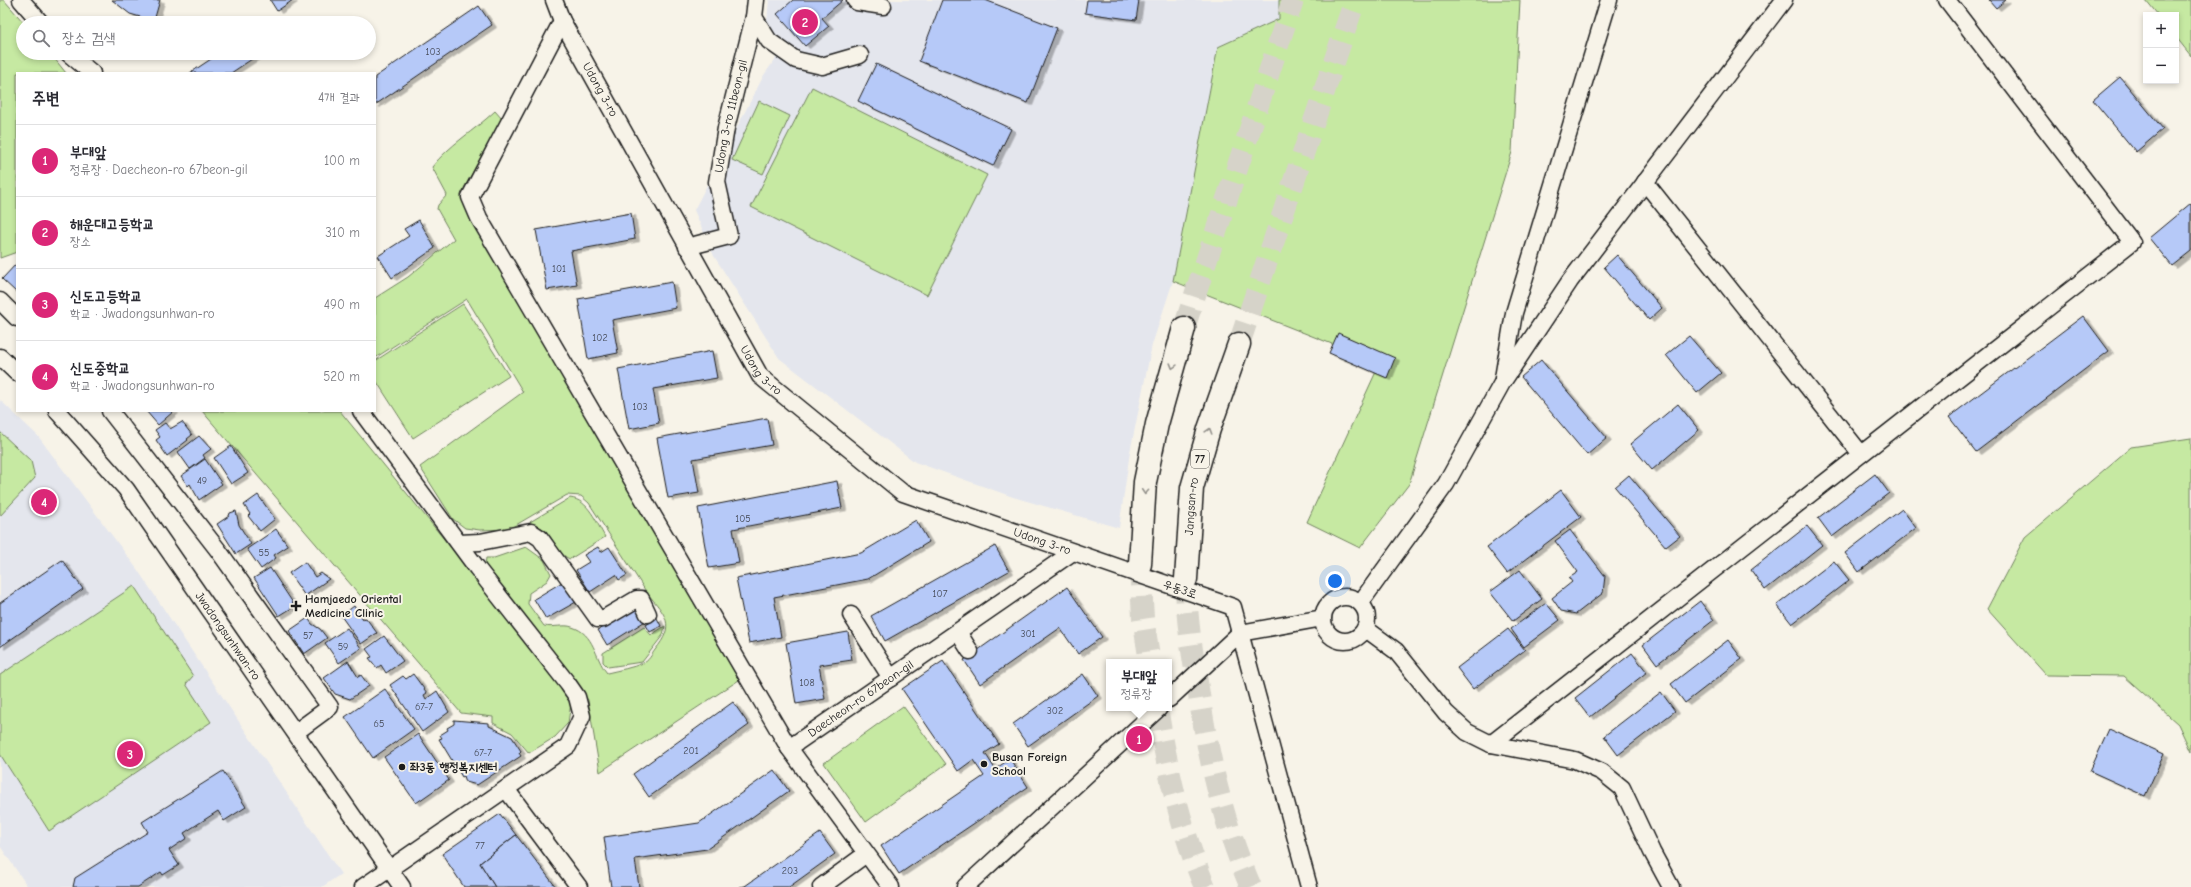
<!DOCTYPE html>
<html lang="ko">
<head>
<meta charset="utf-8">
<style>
  :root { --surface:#fff; --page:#f7f7f7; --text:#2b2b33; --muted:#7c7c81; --line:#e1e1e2; --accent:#db2777 }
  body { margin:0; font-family:"Comic Neue","Poor Story",sans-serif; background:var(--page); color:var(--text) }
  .controls { position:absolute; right:12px; top:12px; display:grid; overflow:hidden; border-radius:0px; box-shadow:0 2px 6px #0003 }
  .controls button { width:36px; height:36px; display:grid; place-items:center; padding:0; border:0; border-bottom:1px solid var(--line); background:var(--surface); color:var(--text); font:20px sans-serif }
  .you { position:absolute; left:1335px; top:581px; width:14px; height:14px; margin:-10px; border:3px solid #fff; border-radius:50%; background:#1a73e8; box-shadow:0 0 0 6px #1a73e833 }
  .badge { display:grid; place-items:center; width:26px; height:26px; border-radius:50%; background:var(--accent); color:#fff; font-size:13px; font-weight:700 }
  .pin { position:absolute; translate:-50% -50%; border:2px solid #fff; box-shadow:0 1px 4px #0006 }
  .popup { position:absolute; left:1106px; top:659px; width:66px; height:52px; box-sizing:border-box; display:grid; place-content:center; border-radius:0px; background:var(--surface); filter:drop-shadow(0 1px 3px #0005); font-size:13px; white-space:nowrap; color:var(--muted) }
  .popup b { font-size:15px; color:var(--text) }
  .popup::after { content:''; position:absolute; left:50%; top:100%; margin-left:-8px; border:8px solid transparent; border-top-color:var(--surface) }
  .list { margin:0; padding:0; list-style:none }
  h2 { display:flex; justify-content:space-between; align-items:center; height:52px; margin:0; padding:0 16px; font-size:17px }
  h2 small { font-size:13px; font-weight:400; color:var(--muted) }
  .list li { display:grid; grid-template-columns:26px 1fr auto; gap:12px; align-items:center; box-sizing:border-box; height:72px; padding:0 16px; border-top:1px solid var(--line) }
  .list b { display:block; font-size:15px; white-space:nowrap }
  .list p { margin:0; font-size:13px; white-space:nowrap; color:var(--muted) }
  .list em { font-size:13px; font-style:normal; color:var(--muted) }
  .icon { flex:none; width:22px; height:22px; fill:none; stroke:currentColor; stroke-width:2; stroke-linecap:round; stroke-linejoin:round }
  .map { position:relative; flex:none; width:2191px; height:887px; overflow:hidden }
  .search { position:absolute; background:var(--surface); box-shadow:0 2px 6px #0003; left:16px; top:16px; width:360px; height:44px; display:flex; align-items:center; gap:10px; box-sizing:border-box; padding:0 14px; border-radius:22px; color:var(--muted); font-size:15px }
  .panel { position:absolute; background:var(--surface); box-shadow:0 2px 6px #0003; left:16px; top:72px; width:360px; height:340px; border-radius:0px }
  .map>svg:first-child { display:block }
</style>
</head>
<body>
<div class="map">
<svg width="2191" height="887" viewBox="0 0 2191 887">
  <defs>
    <filter id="shadow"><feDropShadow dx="4.5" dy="2.5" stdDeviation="0" flood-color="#0004"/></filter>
  </defs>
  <rect width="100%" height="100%" fill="#f7f3e8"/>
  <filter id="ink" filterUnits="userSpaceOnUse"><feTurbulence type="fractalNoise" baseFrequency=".025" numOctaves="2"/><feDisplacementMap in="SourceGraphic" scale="8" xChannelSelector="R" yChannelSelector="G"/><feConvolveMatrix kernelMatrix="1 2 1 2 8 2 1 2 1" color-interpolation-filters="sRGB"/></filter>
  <g filter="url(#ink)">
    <g fill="#e4e6ed">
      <polygon points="769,0 1279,0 1279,19 1218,47 1173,281 1152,345 1130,452 1119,528 1013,497 915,462 779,358 714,256 694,210 764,75 779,54 767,21"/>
      <polygon points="0,400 38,436 137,569 341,874 322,887 28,887 0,846"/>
    </g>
    <g fill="#c6e9a2" stroke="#71825f">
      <polygon points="0,0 4,0 24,23 23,53 50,53 66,73 17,73 17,252 0,258"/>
      <polygon points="1279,0 1520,0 1512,152 1409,484 1360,548 1307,522 1380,363 1173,281 1218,47 1279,19"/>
      <polygon points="2146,0 2191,0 2191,56 2176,37 2176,15 2158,15"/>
      <polygon points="812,87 987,175 927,295 751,207"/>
      <polygon points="759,101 790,116 763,174 732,160"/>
      <path d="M495 111 502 119 464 188 468 213 739 680 600 772 588 700 485 565 486 558H494L526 547 544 560 551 574 547 581 529 593 528 604 544 626C553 628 565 624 572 627 595 634 594 657 607 673 619 670 632 668 643 663 648 662 652 654 655 650 676 625 666 615 647 593L589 503 581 496 567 495 509 529 480 530 465 528 453 519 420 467 523 392 467 299 375 358V298L408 277 454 239 437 209 438 205 447 195 432 167C449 145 474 131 495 111Z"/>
      <polygon points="463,304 509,376 413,438 375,379 375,361"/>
      <polygon points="202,411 340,411 560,682 571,703 568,723 555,737 529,753 512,733 493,723 493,717 461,713"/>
      <polygon points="0,432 31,461 35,478 0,516"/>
      <polygon points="2191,438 2191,752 2178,724 2124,676 2046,675 1987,609 2025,537 2131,447"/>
      <path d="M570 498C589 500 596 522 605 537L570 559C554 554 552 525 533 526L530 522Z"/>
      <polygon points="134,586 193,676 186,684 211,722 49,831 0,754 0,675"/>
      <polygon points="665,626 663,635 642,662 608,667 603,662 603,653 644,627 651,635"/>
      <polygon points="903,706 946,764 866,822 824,763"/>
    </g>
    <g fill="#b6c9f8" stroke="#1c1c1c" filter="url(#shadow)">
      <polygon points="112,0 160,0 154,21 130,14"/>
      <polygon points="270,0 293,0 277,11"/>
      <polygon points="793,0 843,0 822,18 829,26 805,46 777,14"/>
      <polygon points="942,0 985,0 1057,28 1028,103 919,61"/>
      <polygon points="1087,0 1139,0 1136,20 1085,13"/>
      <polygon points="1989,0 2006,0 1996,8"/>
      <polygon points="479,6 492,25 375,105 375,77"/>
      <polygon points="220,53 257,53 258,55 231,73 190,73"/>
      <polygon points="876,64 1011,129 993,166 858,101"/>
      <polygon points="2120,77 2163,129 2136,152 2093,100"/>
      <polygon points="2191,203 2191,251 2172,266 2149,238"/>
      <polygon points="631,213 635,239 571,251 577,285 547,290 536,230"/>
      <polygon points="419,220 435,248 392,278 378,256 409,236 404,229"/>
      <polygon points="1617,255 1662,308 1649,320 1604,267"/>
      <polygon points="17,263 17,293 2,279"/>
      <polygon points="672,282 676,308 612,320 618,353 588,359 578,299"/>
      <polygon points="2083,316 2109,351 1976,452 1949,417"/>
      <polygon points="1338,333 1395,358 1387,378 1329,353"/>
      <polygon points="1689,336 1721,373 1697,393 1666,355"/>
      <polygon points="712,351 717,378 653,389 659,423 629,429 618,369"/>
      <polygon points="1541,360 1607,438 1587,455 1521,377"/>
      <polygon points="1678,404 1699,430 1652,470 1630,444"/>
      <polygon points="146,411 174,411 158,425"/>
      <polygon points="767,418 772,445 693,459 699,493 668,498 657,438"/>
      <polygon points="182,422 192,435 187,439 188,440 167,456 156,440 160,437 155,430 165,423 170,429"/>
      <polygon points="199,436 211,449 203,455 205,458 190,469 178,452"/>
      <polygon points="231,446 248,473 231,484 214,458"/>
      <polygon points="205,459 222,484 199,500 190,484 188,486 181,476"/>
      <polygon points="1875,474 1889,493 1832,537 1818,518"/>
      <polygon points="1629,475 1680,536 1666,547 1615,487"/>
      <polygon points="837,481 842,508 733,529 739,563 709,568 698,508"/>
      <polygon points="1561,490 1581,517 1507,573 1487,547"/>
      <polygon points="258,495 275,519 260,531 248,516 250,514 244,505"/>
      <polygon points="1902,509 1916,528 1859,572 1845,553"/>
      <polygon points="236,511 239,525 251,544 236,554 217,524 229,516 230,513"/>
      <polygon points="916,520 929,542 868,579 774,597 781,637 749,643 736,578 861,553"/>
      <polygon points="1807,526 1822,545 1765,590 1751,570"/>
      <polygon points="276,529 288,546 274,555 276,558 261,569 247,549"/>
      <polygon points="1570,530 1605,576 1603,593 1576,614 1561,611 1552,598 1572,582 1569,578 1578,572 1555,541"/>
      <polygon points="995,546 1009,571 885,641 871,616"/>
      <polygon points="598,547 601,552 609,547 627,575 619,580 616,575 590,592 576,570 589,562 584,555"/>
      <polygon points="62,560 83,589 0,647 0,603"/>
      <polygon points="1834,561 1849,580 1792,624 1777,605"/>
      <polygon points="305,562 315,577 321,573 329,579 305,596 289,573"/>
      <polygon points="270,568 295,606 279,616 254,578"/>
      <polygon points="1520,570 1542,599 1513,621 1490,592"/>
      <polygon points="564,581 576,602 546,619 534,599"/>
      <polygon points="1067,587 1102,637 1078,654 1060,628 980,684 964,660"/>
      <polygon points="1700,601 1714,620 1657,664 1643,645"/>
      <polygon points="1546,603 1560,620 1524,647 1511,629"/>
      <polygon points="354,606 363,619 366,618 377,633 361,644 341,616"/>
      <polygon points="637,606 647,620 607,645 598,630"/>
      <polygon points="308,618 312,624 320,629 327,638 304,654 289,631"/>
      <polygon points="657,618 661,626 650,632 646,625"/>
      <polygon points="347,628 361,648 339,663 325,643"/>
      <polygon points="1508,629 1525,650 1473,689 1457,668"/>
      <polygon points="848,632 852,660 819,665 825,699 796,704 786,643"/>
      <polygon points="384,636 403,661 386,673 381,665 377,668 369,658 372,657 366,649"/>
      <polygon points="1728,640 1742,659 1685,703 1671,684"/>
      <polygon points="1632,653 1647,672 1590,717 1575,698"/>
      <polygon points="348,661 358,677 361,675 369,686 350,699 335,694 324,678"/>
      <polygon points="943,661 999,744 985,753 995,769 1010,759 1028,787 899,874 881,846 984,776 973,760 958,771 902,689"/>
      <polygon points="413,674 427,693 424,695 426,699 437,691 449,712 422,732 390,685 403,676 406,679"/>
      <polygon points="1083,674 1098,696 1028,746 1013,724"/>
      <polygon points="385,689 414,729 373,758 345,717"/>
      <polygon points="1661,692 1675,711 1618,755 1604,736"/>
      <polygon points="733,702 749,725 649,797 633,774"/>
      <polygon points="454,720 489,723 489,726 512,737 521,751 519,753 521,756 477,785 466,782 464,776 462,777 439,739 442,738 440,735 448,730 447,728 454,724"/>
      <polygon points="2109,729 2164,754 2145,796 2090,771"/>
      <polygon points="418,734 449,780 416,803 384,757"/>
      <polygon points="774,770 789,791 707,849 635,859 639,887 611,887 604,837 699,823"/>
      <polygon points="223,771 246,807 224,821 218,811 184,833 187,838 169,850 179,865 163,875 161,872 138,887 73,887 75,878 148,832 142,822"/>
      <polygon points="500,814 516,835 480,863 495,887 464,887 442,854"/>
      <polygon points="820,833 835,854 789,887 740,887 745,886"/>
      <polygon points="516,835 556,887 495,887 480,863"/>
    </g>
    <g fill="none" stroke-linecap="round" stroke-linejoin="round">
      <g stroke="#d6d3c9" stroke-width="22" stroke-dasharray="22 11" stroke-linecap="butt">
        <polyline points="1184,328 1293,0"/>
        <polyline points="1239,344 1355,0"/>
        <polyline points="1140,564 1143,618 1150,662"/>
        <path d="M1186 579C1186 618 1192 650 1198 688 1208 756 1223 824 1251 887"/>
        <path d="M1157 708C1167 768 1181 831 1205 887"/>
      </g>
      <g stroke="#1c1c1c" stroke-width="19">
        <g id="minor">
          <polyline points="21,0 41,23"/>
          <path id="s1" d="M554 0 562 21 760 376 903 493 1233 607 1309 887"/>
          <polyline points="855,0 857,2 883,6"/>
          <polyline points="754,17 769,41 796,60 822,66 860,55"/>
          <polyline points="562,21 470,197 479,218 789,748 891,887"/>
          <polyline points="68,53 92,73"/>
          <polyline points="1645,182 1861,454"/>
          <path id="s2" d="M687 247 729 236 717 182 726 128 754 17 756 0"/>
          <polyline points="0,301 17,318"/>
          <polyline points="0,357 17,373"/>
          <polyline points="1503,378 1514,313 1609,0"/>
          <path id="s3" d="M57 411 126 489 402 887"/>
          <polyline points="110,411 218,550 330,707 296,732"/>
          <polyline points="361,411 477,568 568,684 577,697 582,716 568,746 363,887"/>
          <polyline points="459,543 480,542 531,532 540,538 598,619 603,619 637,599 641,599 648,614"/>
          <circle cx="1345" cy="619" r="22"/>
          <polyline points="1361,602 1446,484 1502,383 1570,281 1784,0"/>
          <polyline points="851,615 891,678"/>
          <polyline points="1366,629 1396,651 1446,713 1467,732 1491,744 1575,760 1602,772 1622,788 1652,852 1671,887"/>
          <polyline points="958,632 970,651"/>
          <polyline points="1169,699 1240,633 1323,618"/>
          <polyline points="1491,744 2132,242 1947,0"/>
          <path id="s4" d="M789 748 1073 552"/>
          <polyline points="506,789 579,887"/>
          <polyline points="821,887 866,854"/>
          <polyline points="965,887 1159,708"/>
        </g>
      </g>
      <g stroke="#1c1c1c" stroke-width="25">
        <g id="highway">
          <polyline points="1140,564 1145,482 1157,424 1184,328"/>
          <path id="s5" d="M1186 579 1192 488 1209 429 1239 344"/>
        </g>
      </g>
      <use href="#minor" stroke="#f7f3e8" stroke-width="16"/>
      <use href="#highway" stroke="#f7f3e8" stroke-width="22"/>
    </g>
    <defs><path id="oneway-chevron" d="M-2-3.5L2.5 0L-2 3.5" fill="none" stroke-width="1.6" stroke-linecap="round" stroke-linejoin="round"/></defs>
    <g stroke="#94928c">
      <use href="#oneway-chevron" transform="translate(1173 366) rotate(106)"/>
      <use href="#oneway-chevron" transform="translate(1209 431) rotate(-73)"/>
      <use href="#oneway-chevron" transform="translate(1145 492) rotate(94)"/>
    </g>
  </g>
  <g fill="#1c1c1c" stroke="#f7f3e8" stroke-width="1.5">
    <path d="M294 600h4v4h4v4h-4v4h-4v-4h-4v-4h4z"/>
    <circle cx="984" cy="764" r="4"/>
    <circle cx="402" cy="767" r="4"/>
  </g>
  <g text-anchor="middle" stroke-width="4" stroke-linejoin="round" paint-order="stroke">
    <g font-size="10" fill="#424753">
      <text x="433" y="55">103</text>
      <text x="559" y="272">101</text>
      <text x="600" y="341">102</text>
      <text x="640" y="410">103</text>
      <text x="202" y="484">49</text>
      <text x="743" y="522">105</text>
      <text x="264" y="556">55</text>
      <text x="940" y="597">107</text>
      <text x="1028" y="637">301</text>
      <text x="308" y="639">57</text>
      <text x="343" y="650">59</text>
      <text x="807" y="686">108</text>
      <text x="424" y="710">67-7</text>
      <text x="1055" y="714">302</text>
      <text x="379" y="727">65</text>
      <text x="691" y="754">201</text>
      <text x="483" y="756">67-7</text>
      <text x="480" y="849">77</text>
      <text x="790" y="874">203</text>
    </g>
    <rect fill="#f7f3e8" stroke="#5e5c59" stroke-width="1" x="1191" y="450" width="18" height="18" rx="3"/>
    <g font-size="11" font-weight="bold" fill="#1c1c1c">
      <text x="1200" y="463">77</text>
    </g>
    <g font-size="12" fill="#1c1c1c" stroke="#f7f3e8">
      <text dy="4" stroke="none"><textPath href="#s1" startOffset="101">Udong 3-ro</textPath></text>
      <text dy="4" stroke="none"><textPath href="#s2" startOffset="166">Udong 3-ro 11beon-gil</textPath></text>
      <text dy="4" stroke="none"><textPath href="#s1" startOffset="425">Udong 3-ro</textPath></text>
      <text dy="4" stroke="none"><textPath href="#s5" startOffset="73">Jangsan-ro</textPath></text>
      <text dy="4" stroke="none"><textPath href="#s1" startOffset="761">Udong 3-ro</textPath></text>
      <text transform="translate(1180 589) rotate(19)" y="4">우동3로</text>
      <text dy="4" stroke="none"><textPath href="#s3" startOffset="283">Jwadongsunhwan-ro</textPath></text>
      <text dy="4" stroke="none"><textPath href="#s4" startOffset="87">Daecheon-ro 67beon-gil</textPath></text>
    </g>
    <g font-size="12" font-weight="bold" fill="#1c1c1c" stroke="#f7f3e8" text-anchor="start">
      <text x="305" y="603">Hamjaedo Oriental<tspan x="305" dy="14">Medicine Clinic</tspan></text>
      <text x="992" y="761">Busan Foreign<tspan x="992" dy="14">School</tspan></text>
      <text x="410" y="771">좌3동 행정복지센터</text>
    </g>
  </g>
</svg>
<div class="controls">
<button>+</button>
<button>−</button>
</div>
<div class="you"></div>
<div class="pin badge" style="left:1139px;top:739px">1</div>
<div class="popup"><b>부대앞</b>정류장</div>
<div class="pin badge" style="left:805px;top:22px">2</div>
<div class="pin badge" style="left:130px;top:754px">3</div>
<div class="pin badge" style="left:44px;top:502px">4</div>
<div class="search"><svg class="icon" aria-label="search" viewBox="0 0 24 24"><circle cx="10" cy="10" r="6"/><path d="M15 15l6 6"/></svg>장소 검색</div>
<section class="panel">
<h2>주변<small>4개 결과</small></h2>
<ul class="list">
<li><span class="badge">1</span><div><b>부대앞</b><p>정류장 · Daecheon-ro 67beon-gil</p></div><em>100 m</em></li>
<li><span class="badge">2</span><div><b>해운대고등학교</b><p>장소</p></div><em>310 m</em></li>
<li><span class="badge">3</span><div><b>신도고등학교</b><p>학교 · Jwadongsunhwan-ro</p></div><em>490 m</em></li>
<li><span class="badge">4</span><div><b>신도중학교</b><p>학교 · Jwadongsunhwan-ro</p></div><em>520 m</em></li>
</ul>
</section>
</div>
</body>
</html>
